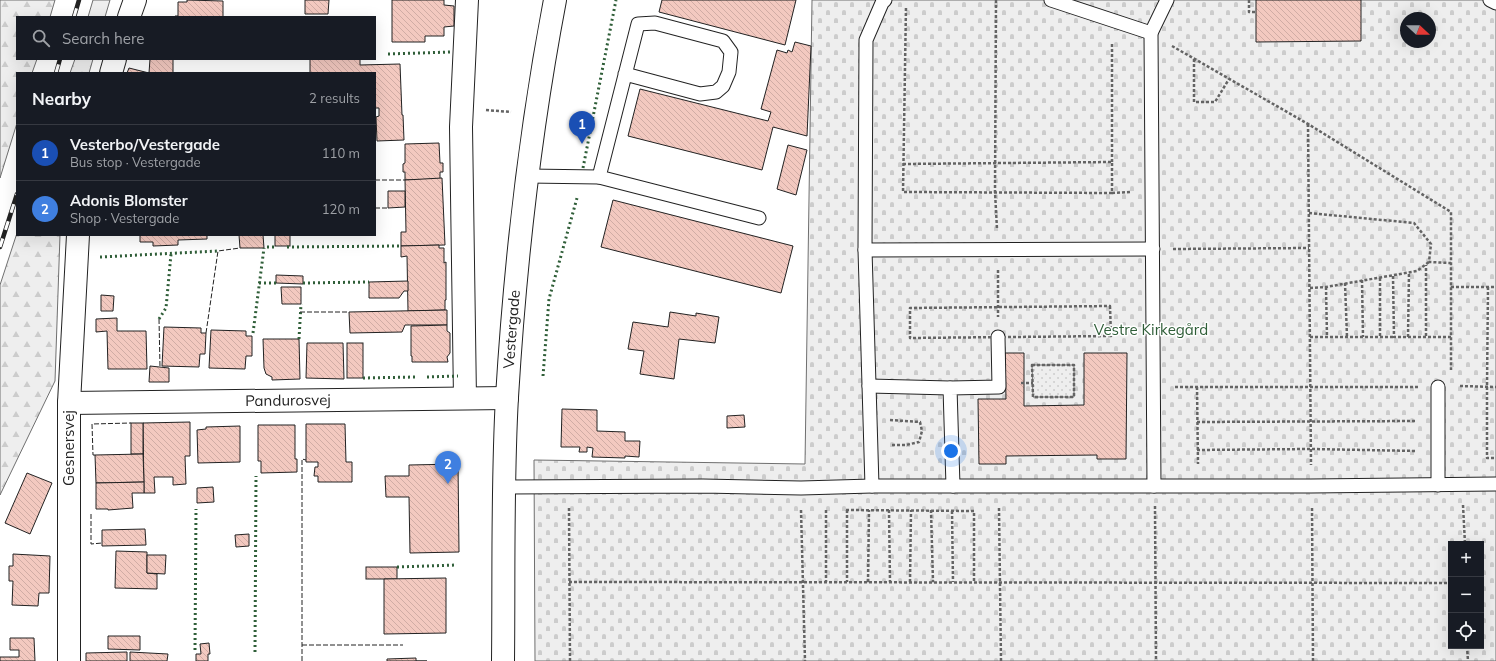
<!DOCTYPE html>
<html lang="en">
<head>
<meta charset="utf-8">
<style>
  :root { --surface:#171b24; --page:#20242c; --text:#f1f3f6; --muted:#9ea1a6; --line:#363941; --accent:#2563eb }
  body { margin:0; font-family:Mulish,sans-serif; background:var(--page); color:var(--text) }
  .controls { position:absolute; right:12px; bottom:12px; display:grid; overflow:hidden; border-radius:0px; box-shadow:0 4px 16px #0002 }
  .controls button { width:36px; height:36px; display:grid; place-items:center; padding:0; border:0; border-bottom:1px solid var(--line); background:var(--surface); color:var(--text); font:20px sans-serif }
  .compass { position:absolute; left:1400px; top:12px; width:36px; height:36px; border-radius:50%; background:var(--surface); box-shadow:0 4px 16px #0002; rotate:112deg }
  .you { position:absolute; left:951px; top:451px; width:14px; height:14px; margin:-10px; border:3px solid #fff; border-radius:50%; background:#1a73e8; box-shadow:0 0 0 6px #1a73e833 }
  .badge { display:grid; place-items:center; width:26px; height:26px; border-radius:50%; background:var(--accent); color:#fff; font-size:13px; font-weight:700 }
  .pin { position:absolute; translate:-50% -33px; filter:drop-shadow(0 1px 2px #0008) }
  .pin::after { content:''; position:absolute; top:21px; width:14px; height:12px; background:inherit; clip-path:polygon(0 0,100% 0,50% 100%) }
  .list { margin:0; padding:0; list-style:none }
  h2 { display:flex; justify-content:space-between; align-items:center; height:52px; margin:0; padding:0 16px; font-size:17px }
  h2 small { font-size:13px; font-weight:400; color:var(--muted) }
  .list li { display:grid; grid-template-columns:26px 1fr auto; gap:12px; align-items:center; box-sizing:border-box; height:56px; padding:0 16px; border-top:1px solid var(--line) }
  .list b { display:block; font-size:15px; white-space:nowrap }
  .list p { margin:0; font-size:13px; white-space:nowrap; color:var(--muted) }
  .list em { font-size:13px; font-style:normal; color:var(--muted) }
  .icon { flex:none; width:22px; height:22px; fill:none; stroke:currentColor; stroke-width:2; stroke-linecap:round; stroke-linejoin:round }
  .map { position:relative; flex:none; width:1496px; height:661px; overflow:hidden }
  .search { position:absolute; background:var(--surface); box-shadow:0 4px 16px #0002; left:16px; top:16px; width:360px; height:44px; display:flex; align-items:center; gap:10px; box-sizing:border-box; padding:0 14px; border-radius:0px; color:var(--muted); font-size:15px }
  .panel { position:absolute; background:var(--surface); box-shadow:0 4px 16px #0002; left:16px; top:72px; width:360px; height:164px; border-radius:0px }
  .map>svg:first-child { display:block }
</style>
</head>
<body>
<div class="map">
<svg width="1496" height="661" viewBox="0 0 1496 661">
  <defs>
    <pattern id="forest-firs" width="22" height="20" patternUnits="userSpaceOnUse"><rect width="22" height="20" fill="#eee"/><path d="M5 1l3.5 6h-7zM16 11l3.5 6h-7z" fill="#ccc"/></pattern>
    <pattern id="cemetery-stones" width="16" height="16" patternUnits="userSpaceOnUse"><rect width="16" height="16" fill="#eee"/><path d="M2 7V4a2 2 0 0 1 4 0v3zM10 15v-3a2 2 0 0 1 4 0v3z" fill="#ccc"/></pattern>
    <pattern id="park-dots" width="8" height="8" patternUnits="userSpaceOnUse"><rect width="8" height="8" fill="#eee"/><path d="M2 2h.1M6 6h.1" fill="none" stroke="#ccc" stroke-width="1.8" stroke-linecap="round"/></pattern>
    <pattern id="building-back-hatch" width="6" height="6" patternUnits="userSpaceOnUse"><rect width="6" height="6" fill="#f3c9c0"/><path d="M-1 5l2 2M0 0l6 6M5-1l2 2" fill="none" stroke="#d0aca5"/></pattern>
  </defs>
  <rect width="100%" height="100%" fill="#fff"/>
  <polygon fill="#eee" stroke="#6f6f6f" points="93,0 110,0 105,17 88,17"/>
  <g fill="url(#forest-firs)" stroke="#6f6f6f">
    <polygon points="0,0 55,0 50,17 17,17 17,59 37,59 32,73 17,73 17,123 0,178"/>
    <polygon points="75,59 93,59 89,73 70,73"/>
    <polygon points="17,233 17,235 60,235 55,381 0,495 0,285"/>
  </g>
  <path fill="url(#cemetery-stones)" stroke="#6f6f6f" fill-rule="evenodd" d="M812 0H1496V661H535L534 460 805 464ZM1406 18H1430V42H1406ZM1451 544H1481V646H1451Z"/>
  <polygon fill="url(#park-dots)" stroke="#6f6f6f" points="1032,365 1074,365 1074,397 1033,397"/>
  <g fill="url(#building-back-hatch)" stroke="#222">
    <polygon points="187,0 223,1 223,17 175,17 175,16 178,16 178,2 187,2"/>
    <polygon points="305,0 329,0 328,14 305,14"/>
    <polygon points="392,0 444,0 444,5 454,6 454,26 444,27 444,36 425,36 425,42 392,42"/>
    <polygon points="662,0 796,0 785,45 659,12"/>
    <polygon points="1256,0 1361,0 1361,41 1256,42"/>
    <polygon points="795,42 811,46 807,136 773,127 762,170 628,136 640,89 768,121 771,112 761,109 777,50 787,53 788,50 792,52"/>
    <polygon points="150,59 173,59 173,73 127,73 129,68 149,73"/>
    <polygon points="310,59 360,59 360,65 400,64 402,115 403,115 404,140 377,141 376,117 379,116 379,108 375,108 375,73 310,73"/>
    <polygon points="439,143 440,163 443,163 443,172 440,172 440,179 405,180 405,172 403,172 403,164 405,163 405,144"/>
    <polygon points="788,145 807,150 796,195 777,189"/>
    <polygon points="442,178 445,245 401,246 401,232 406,232 405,180"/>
    <polygon points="388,191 405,191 405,207 388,208"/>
    <polygon points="613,200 793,246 781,293 601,247"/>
    <polygon points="140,235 207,235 207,239 178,240 178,245 153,246 153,242 140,242"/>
    <polygon points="239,235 263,235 264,248 240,248"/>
    <rect x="275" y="235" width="15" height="11"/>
    <polygon points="439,245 439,248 444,248 444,263 446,262 446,300 445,300 445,310 408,311 407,256 401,257 401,246"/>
    <polygon points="276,275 303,276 303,284 276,283"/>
    <polygon points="408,281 408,291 404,291 399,298 369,298 369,282"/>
    <polygon points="281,287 301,287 301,304 282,304"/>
    <polygon points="101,295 114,296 113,311 101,311"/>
    <polygon points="447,310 447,325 405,325 402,332 350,333 349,312"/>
    <polygon points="670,312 696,316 696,313 719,317 715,343 679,339 674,379 640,374 644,351 628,349 633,322 668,327"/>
    <polygon points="117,318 117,331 146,331 147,369 108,369 107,331 96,332 96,319"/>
    <polygon points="447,325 447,331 450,333 450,353 447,357 448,362 412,362 412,356 411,356 411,326"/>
    <polygon points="164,327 201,328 201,333 206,333 205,354 200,354 199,367 162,366"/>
    <polygon points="211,330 246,331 246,336 252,336 252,356 246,356 245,369 209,368"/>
    <polygon points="263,339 299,339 300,379 272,380 272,377 266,374 264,368"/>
    <polygon points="307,343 343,343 344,379 306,378"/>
    <rect x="347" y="343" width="16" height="35"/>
    <polygon points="1005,353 1024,353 1024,406 1084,405 1084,353 1127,353 1126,459 1097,459 1097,455 1006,456 1006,464 979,464 978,399 1006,399"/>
    <polygon points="150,366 169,368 169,382 149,382"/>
    <polygon points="562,409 597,410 597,431 625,432 625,441 640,441 639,457 625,456 625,458 592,457 593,448 587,447 587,452 579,452 580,447 561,447"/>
    <polygon points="744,415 745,427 727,428 727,416"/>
    <polygon points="190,422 190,456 185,456 186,484 173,485 173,477 154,477 155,493 144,493 143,423"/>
    <rect x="131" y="423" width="12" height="31"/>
    <polygon points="306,424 345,424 346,462 352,462 352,482 318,482 318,476 314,476 315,467 318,467 318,462 306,462"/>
    <polygon points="258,425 295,425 295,459 297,459 297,472 261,473 261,461 258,461"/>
    <polygon points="240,426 240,462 198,463 197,430 206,429 206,427"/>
    <polygon points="143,454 144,482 96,483 95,455"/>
    <polygon points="458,464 459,552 410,553 409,497 386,497 385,476 409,476 409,465"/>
    <polygon points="27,473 52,483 30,534 5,523"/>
    <polygon points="144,482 144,493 132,493 133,508 108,510 108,509 96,509 96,483"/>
    <polygon points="213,487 214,502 197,503 197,488"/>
    <polygon points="102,530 145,529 146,545 102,546"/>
    <polygon points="249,534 249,546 236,547 235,535"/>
    <polygon points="116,551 147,552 147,573 157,574 157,589 115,588"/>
    <polygon points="13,554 50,556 49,593 39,593 38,606 12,605 13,581 9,581 9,566 13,566"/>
    <polygon points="147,555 166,555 165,574 147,573"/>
    <rect x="366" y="567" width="31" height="12"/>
    <polygon points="446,578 446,633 384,634 384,579"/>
    <polygon points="108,636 140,636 140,650 108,649"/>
    <polygon points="10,638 34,638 35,661 0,661 0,657 19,657 19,650 10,650"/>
    <polygon points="209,643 210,654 208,654 208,661 196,661 196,654 201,654 200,644"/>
    <polygon points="127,652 127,661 86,661 86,653"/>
    <polygon points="130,652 168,654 167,661 130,661"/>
    <polygon points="416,658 416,661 427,661 387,661 387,659"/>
  </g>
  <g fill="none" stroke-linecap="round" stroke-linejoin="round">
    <g stroke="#222" stroke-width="15">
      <g id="service">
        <polyline points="1051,0 1151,33"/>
        <polyline points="1490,0 1496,3"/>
        <polyline points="625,74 700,94 716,92 723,86 729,72 731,52 723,41 655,23 638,24 599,177 759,218"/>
        <polyline points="528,176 599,177"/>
        <polyline points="865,250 1153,249"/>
        <polyline points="869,386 950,388"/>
        <polyline points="1438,485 1438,387"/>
        <polyline points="872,486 865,250 866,40 882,3 885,0"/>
        <polyline points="953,486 950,388 999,387 998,337"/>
        <polyline points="1154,486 1151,33 1167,0"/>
        <polyline points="505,487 703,486 801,488 872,486 1311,486 1496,484"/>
      </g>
    </g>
    <g stroke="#222" stroke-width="24">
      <g id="minor">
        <polyline points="129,17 135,0"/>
        <polyline points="111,73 115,59"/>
        <polyline points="465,398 461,127 467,0"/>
        <path id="s1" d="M69 403 507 398"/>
        <polyline points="69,661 69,403 78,235"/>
      </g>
    </g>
    <g stroke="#222" stroke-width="24">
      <g id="tertiary">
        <path id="s2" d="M503 661C504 573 502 485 507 397 515 264 530 131 555 0"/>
      </g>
    </g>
    <g stroke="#646464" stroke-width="2.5" stroke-dasharray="3 2" stroke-linecap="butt">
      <polyline points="996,0 995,192 997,229"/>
      <polyline points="1249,0 1249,12 1256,12"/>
      <polyline points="1172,46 1308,124 1451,212 1451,370"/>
      <polyline points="1194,59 1194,102 1215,102 1229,79"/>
      <polyline points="486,110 511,112"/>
      <polyline points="1308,124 1311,465"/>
      <polyline points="1112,162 1112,42"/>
      <polyline points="903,164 1112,162 1112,193 903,192 906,6"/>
      <polyline points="1112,193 1132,192"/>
      <polyline points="1309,213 1414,223 1431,244 1429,262 1451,263"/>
      <polyline points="1173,249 1309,248"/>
      <polyline points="998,270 998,317"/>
      <polyline points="1393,276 1394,337 1451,337"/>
      <polyline points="1380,278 1380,337"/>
      <polyline points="1362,280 1363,337"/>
      <polyline points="1345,283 1347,337"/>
      <polyline points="1326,287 1327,337"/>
      <polyline points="1451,287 1496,287"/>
      <polyline points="1488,287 1487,387 1487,458 1496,458"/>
      <polyline points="1310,288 1326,287 1417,271 1429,262"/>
      <polygon points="1110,306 1111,336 910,338 910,308"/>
      <polyline points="1426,336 1426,265"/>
      <polyline points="1310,337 1394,337"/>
      <polyline points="1408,337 1409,272"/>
      <polygon points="1032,365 1074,365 1074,397 1033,397"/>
      <polyline points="1021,383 1033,383"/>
      <polyline points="1460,386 1496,387"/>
      <polyline points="1175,387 1418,387"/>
      <polyline points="1197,387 1198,464"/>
      <polyline points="890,420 920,422 922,431 919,442 906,445 891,445"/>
      <polyline points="1197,422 1417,421"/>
      <polyline points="1197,450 1311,449 1417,451"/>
      <polyline points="1463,505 1465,544"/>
      <polyline points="1155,506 1156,661"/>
      <polyline points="569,508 570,661"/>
      <polyline points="999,508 1001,661"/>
      <polyline points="1312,508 1313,661"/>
      <polyline points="801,510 805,661"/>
      <polyline points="826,510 826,582"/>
      <polyline points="846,510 974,511 974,582"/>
      <polyline points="847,510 847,582"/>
      <polyline points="889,510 890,582"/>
      <polyline points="931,510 933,582"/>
      <polyline points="952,511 953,582"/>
      <polyline points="569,582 1451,583"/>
      <polyline points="868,582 869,510"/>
      <polyline points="910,582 911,510"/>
      <polyline points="1467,646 1468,661"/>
    </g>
    <use href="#service" stroke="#fff" stroke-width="13"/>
    <use href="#minor" stroke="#fff" stroke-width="22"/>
    <use href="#tertiary" stroke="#fff" stroke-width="22"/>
    <g stroke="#222" stroke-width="4.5">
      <g id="rail">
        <polyline points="74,17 79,0"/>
        <polyline points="56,73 60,59"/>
        <polyline points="0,247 17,194"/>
      </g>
    </g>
    <use href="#rail" stroke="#fff" stroke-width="3" stroke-dasharray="9" stroke-linecap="butt"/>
    <g stroke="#2f5e38" stroke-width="3" stroke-dasharray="2 3" stroke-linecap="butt">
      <polyline points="388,54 451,52"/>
      <polyline points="583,168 616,0"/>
      <polyline points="267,247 277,247"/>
      <polyline points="287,247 401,246"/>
      <polyline points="100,257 218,251"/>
      <polyline points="259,283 276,283"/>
      <polyline points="303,283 369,282"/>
      <polyline points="159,319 166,308 171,254"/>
      <polyline points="253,333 264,248"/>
      <polyline points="299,339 301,304"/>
      <polyline points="543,376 549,299 577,198"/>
      <polyline points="427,377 458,376"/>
      <polyline points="363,378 416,377"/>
      <polyline points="397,567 457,565"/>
      <polyline points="195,650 196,509"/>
      <polyline points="255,652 256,476"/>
    </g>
    <g stroke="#222" stroke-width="1" stroke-dasharray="5 2" stroke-linecap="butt">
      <polyline points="375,180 405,180"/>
      <polyline points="375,208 388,208"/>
      <polyline points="300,312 349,312"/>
      <polyline points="159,319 160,367"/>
      <polyline points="206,333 218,251 240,248"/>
      <polyline points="95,455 93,455 92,424 131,423"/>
      <polyline points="91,514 91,544 102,543"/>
      <polyline points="302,645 403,645"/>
      <polyline points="302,661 302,459 306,460"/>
    </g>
  </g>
  <g text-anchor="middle" stroke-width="3" stroke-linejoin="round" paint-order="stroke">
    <g font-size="15" fill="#222" stroke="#fff">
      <text dy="5" stroke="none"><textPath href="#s2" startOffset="332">Vestergade</textPath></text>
      <text dy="5" stroke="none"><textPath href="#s1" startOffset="219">Pandurosvej</textPath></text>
      <text transform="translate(69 448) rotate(-90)" y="5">Gesnersvej</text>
    </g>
    <g font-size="15" fill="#2f5e38" stroke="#fff">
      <text x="1151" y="335">Vestre Kirkegård</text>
    </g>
  </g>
</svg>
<div class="controls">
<button>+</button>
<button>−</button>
<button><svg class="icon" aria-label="locate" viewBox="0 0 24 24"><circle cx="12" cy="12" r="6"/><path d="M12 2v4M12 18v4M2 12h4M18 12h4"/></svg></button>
</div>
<svg class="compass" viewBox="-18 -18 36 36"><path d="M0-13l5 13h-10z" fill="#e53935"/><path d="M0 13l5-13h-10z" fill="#9ea1a6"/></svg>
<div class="you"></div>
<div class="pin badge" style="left:582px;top:144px;background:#1a4fb4">1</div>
<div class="pin badge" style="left:448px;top:484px;background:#3f7fe0">2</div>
<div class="search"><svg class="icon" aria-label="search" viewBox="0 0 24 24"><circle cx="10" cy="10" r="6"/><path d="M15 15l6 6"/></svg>Search here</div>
<section class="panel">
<h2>Nearby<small>2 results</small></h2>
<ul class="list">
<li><span class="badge" style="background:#1a4fb4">1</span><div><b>Vesterbo/Vestergade</b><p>Bus stop · Vestergade</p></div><em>110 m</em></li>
<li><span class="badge" style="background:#3f7fe0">2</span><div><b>Adonis Blomster</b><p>Shop · Vestergade</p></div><em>120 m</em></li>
</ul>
</section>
</div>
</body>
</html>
